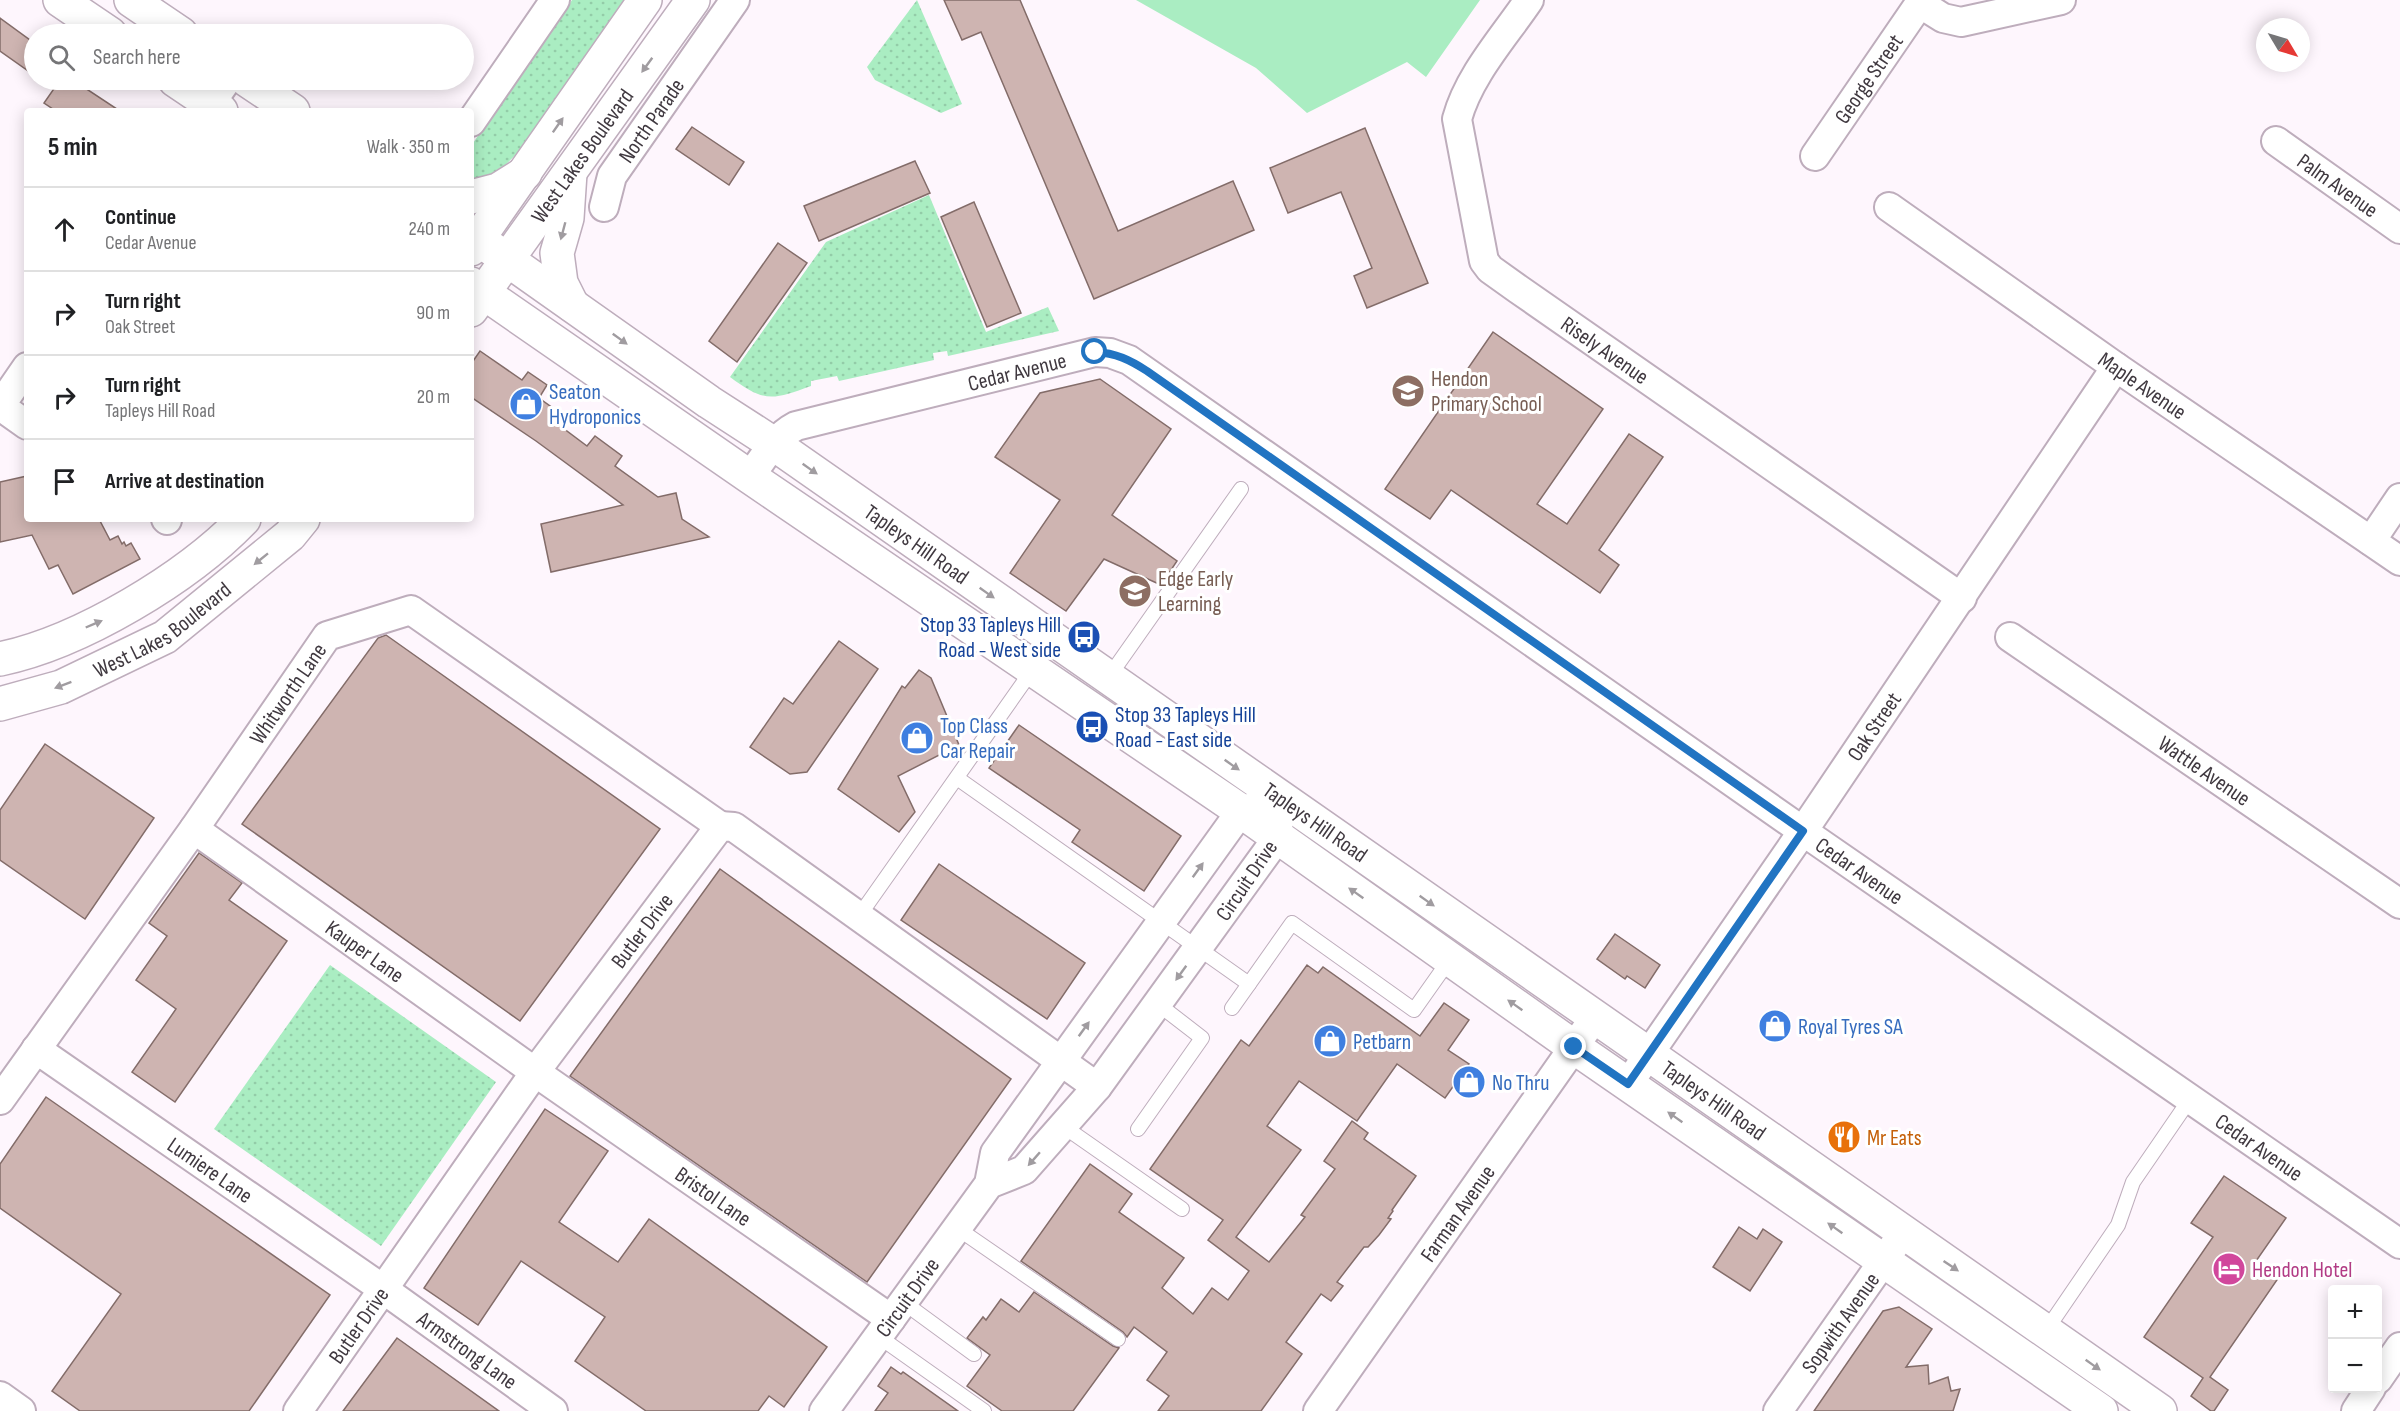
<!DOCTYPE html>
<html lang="en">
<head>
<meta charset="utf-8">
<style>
  :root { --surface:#fff; --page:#f6f6f6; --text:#202124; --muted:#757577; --line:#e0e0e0 }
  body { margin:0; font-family:"Sofia Sans Condensed",sans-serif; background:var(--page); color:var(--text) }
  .controls { position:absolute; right:18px; bottom:18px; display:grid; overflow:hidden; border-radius:6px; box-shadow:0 3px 15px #0003 }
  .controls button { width:54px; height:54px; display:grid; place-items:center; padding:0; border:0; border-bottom:2px solid var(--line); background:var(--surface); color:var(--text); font:30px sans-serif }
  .compass { position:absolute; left:2256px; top:18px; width:54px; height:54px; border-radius:50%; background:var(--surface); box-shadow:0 3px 15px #0003; rotate:128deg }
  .stop { position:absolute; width:18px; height:18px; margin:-14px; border:4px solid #2174c2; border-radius:50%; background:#fff }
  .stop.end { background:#2174c2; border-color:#fff; box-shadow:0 2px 6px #0008 }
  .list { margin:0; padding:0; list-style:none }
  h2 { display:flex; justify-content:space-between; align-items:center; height:78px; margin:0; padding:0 24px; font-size:26px }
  h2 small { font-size:20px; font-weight:400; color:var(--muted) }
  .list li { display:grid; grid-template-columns:39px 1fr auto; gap:18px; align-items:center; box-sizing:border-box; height:84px; padding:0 24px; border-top:2px solid var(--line) }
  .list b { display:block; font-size:22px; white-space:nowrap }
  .list p { margin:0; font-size:20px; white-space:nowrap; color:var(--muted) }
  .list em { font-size:20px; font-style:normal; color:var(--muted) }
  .icon { flex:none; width:33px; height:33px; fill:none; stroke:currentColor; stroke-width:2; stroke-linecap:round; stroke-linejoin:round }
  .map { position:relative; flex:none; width:2400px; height:1411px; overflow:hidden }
  .search { position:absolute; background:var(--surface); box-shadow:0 3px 15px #0003; left:24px; top:24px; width:450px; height:66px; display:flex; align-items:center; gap:15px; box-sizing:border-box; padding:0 21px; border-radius:33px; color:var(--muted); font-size:22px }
  .panel { position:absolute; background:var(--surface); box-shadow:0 3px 15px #0003; left:24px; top:108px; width:450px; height:414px; border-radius:6px }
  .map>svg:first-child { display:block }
</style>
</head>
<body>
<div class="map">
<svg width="2400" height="1411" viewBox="0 0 2400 1411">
  <defs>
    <pattern id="grass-dots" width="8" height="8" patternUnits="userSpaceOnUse" patternTransform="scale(1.5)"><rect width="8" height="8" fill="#aaedc2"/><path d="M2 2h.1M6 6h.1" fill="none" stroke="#93cca8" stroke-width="1.8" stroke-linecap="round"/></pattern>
  </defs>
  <rect width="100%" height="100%" fill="#fef6fd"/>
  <g fill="url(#grass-dots)">
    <polygon points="572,0 627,0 529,142 497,173 471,182 471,146"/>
    <polygon points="917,0 962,104 941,113 875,80 867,67"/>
    <path d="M929 195 986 332 1048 307 1059 331 948 356 947 351 933 353 934 360 839 381 837 376 811 381V386C772 400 765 403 730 377L826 242Z"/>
    <polygon points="330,965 496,1082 381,1246 214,1129"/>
  </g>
  <polygon fill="#aaedc2" points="1136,0 1480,0 1426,77 1407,62 1307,113 1256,68"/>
  <g fill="#ceb4b1" stroke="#836c69" stroke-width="1.5">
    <polygon points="944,0 1020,0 1118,231 1233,181 1254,230 1094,299 981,32 962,40"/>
    <polygon points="0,18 34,43 34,75 0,51"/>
    <polygon points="60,80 73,80 120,111 56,111 44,103"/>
    <polygon points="692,127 744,162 729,185 676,149"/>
    <polygon points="1365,128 1428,283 1367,308 1354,276 1372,268 1341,192 1288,213 1270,168"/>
    <polygon points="915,161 930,193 819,241 804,206"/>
    <polygon points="974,202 1021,313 987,327 941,217"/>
    <polygon points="778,243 807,263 737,362 709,341"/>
    <polygon points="1493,332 1603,409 1537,504 1567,524 1629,434 1663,457 1599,550 1619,565 1600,593 1451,490 1430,519 1385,489"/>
    <polygon points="480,351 522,380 528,372 547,385 539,398 557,411 551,419 587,446 595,436 622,456 615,466 658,497 676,493 682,519 709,537 551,572 541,524 623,505 536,441 471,397 471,364"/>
    <polygon points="1100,379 1171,429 1112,515 1177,561 1161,585 1104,559 1066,611 1010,573 1060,500 995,457 1040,393"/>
    <polygon points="27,476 27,519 99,519 110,540 118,536 122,544 124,542 126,546 131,543 140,559 73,594 58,565 49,569 32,535 0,542 0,482"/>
    <polygon points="386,635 660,829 520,1021 242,824 378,638"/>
    <polygon points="839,641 878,669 807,772 790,774 750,747 784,698 793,704"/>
    <polygon points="919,670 931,678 959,745 898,776 915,812 899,832 838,789 902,686 905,688"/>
    <polygon points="1019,725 1181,836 1144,891 1072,842 1080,830 989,768"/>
    <polygon points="45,744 154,818 85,919 0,860 0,810"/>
    <polygon points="199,853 242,883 229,900 287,941 175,1102 132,1072 176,1009 136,980 167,936 149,923"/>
    <polygon points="939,864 1085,963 1047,1019 901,920"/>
    <polygon points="720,869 1011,1079 867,1282 570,1076"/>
    <polygon points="1615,934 1660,965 1645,988 1627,976 1625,979 1597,959"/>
    <polygon points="1307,965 1318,973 1323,967 1420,1036 1444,1003 1469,1020 1448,1050 1469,1064 1445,1098 1397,1064 1357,1121 1299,1081 1267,1126 1301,1150 1236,1237 1269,1262 1305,1217 1301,1215 1335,1169 1324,1161 1352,1121 1368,1133 1364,1139 1416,1176 1392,1210 1393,1211 1388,1218 1391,1219 1379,1235 1368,1247 1364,1247 1337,1282 1343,1286 1331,1301 1321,1294 1286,1342 1302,1354 1261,1411 1158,1411 1169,1396 1147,1380 1167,1352 1134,1327 1127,1337 1123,1332 1021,1261 1090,1164 1132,1194 1119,1212 1184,1258 1162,1288 1193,1314 1212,1288 1228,1300 1249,1271 1208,1240 1223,1220 1150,1169 1241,1040 1249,1046"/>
    <polygon points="46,1097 330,1295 249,1411 80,1411 52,1391 121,1294 0,1208 0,1164"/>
    <polygon points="545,1109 608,1151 559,1222 618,1262 649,1219 827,1347 784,1407 769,1396 758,1411 646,1411 575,1361 605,1317 521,1261 478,1325 424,1288"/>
    <polygon points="2224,1176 2286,1218 2256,1261 2279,1277 2210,1377 2228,1390 2214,1411 2211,1411 2191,1396 2203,1378 2144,1337 2213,1237 2191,1223"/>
    <polygon points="1739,1227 1757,1239 1763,1229 1782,1242 1750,1291 1713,1267"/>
    <polygon points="1034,1292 1113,1346 1119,1348 1073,1411 1002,1411 967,1386 990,1355 967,1338 983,1317 986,1320 1001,1299 1019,1312"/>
    <polygon points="1899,1307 1932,1329 1906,1367 1928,1365 1929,1384 1948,1377 1951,1391 1960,1389 1953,1411 1814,1411 1883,1311"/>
    <polygon points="397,1338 499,1411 343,1411"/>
    <polygon points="891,1367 901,1374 903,1372 958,1411 875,1411 888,1393 878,1386"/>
  </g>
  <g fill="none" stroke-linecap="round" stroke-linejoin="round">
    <g stroke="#beadbc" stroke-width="16">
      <g id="lane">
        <polyline points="1108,678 1241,489"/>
        <polyline points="957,778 1249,984"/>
        <polyline points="859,916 1033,669"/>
        <polyline points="1232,1008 1292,923 1414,1010 1450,959"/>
        <polyline points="1063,1126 1182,1209"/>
        <polyline points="1138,1129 1202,1038 1158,1004"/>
        <polyline points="957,1228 1118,1339"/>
        <polyline points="903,1302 974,1354"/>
        <polyline points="2045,1332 2118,1225 2133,1182 2190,1099"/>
        <polyline points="878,1336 984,1411"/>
      </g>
    </g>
    <g stroke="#beadbc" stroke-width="32">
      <g id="street">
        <path id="s1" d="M1529 0C1504 37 1469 75 1457 119L1484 261 1490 269 1518 289 1962 598"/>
        <polyline points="1919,3 1943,18 1961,22 2061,0"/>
        <polyline points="205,111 227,80"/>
        <polyline points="471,122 555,0"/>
        <path id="s2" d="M2276 141 2400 229"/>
        <path id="s3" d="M1815 156 1922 0"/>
        <path id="s4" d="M604 207 612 176 735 0"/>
        <path id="s5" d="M1889 207 2116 367 2400 561"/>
        <polyline points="27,367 0,406 27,425"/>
        <path id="s6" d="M750 477C763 458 775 437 796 426L1095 352 1110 353 1129 360 1817 841 2400 1244"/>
        <polyline points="166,519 167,520"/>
        <polyline points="2371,541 2400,498"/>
        <path id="s7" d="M2010 637 2400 904"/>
        <path id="s8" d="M194 829 535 1072 891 1319"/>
        <path id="s9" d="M36 1049 383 1289 553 1411"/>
        <path id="s10" d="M1628 1084 1803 831 2116 367"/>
        <path id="s11" d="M0 1100 194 829 327 636 411 610 720 826"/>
        <polyline points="2378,1379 2400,1347"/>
        <polyline points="0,1396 21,1411"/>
        <path id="s12" d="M298 1411 535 1072 720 826 734 827 1097 1087"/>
        <path id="s13" d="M824 1411 989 1184 995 1153 1241 811 1279 798 1278 837 1097 1087 1024 1170 989 1184"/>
        <path id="s14" d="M1318 1411 1595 1017"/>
        <path id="s15" d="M1778 1411 1903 1233"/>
        <polyline points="2356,1411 2371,1388"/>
      </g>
    </g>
    <g stroke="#beadbc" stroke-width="36">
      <g id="secondary">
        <polyline points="471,249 645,0"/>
        <path id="s16" d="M471 310 693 0"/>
        <path d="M0 659C81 642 187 578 244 519"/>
        <path id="s17" d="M0 704 61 687 165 637 290 535 303 519"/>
      </g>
    </g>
    <g stroke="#beadbc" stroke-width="36">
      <g id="primary">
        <polyline points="60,0 110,34"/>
        <polyline points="131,0 181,34"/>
        <polyline points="175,80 221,111"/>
        <polyline points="247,80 293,111"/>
        <polyline points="570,173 567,218 557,253 561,283 572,305"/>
        <polyline points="471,197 498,190 525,173"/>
        <path id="s18" d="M471 234 709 402 774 444 2160 1411"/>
        <polyline points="471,284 750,477 1241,811 1574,1047 2101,1411"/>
      </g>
    </g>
    <use href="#lane" stroke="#fff" stroke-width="14"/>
    <use href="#street" stroke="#fff" stroke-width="28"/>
    <use href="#secondary" stroke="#fff" stroke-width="33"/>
    <use href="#primary" stroke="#fff" stroke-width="33"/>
  </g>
  <defs><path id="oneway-solid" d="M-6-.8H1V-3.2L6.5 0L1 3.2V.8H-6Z" transform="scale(1.5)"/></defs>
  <g fill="#a09ca0">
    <use href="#oneway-solid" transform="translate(647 65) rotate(126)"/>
    <use href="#oneway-solid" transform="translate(558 125) rotate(-55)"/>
    <use href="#oneway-solid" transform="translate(563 231) rotate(105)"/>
    <use href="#oneway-solid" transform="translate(620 339) rotate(36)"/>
    <use href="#oneway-solid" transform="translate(810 469) rotate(35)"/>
    <use href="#oneway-solid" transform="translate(261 559) rotate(141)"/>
    <use href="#oneway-solid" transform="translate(987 593) rotate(35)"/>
    <use href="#oneway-solid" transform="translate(94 624) rotate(-23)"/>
    <use href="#oneway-solid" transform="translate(63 685) rotate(159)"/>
    <use href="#oneway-solid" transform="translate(1232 765) rotate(35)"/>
    <use href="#oneway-solid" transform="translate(1198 870) rotate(-54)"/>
    <use href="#oneway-solid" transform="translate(1356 893) rotate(-145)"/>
    <use href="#oneway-solid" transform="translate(1427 901) rotate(35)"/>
    <use href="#oneway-solid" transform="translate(1181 973) rotate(126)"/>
    <use href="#oneway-solid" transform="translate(1515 1005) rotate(-145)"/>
    <use href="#oneway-solid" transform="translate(1084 1029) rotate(-54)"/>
    <use href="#oneway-solid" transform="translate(1675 1117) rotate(-145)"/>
    <use href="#oneway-solid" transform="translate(1034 1159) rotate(131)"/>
    <use href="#oneway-solid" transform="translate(1835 1228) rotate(-145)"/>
    <use href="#oneway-solid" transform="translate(1951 1266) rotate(34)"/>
    <use href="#oneway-solid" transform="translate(2093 1365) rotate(35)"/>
  </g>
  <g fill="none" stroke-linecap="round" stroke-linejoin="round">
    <path stroke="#2174c2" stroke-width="8" d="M1095 352C1116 353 1130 360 1147 371L1803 831 1628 1084 1574 1047"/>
  </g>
  <defs>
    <g id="school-disc" transform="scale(1.725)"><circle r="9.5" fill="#8d6e63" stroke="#fff"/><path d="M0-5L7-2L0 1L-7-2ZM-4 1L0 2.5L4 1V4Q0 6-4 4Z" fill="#fff"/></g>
    <g id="shop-disc" transform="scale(1.725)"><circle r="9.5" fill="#3f7fe0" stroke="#fff"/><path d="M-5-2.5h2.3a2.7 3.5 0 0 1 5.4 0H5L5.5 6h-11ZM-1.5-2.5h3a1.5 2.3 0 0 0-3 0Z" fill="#fff"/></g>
    <g id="bus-disc" transform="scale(1.725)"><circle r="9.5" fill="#1a4fb4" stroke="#fff"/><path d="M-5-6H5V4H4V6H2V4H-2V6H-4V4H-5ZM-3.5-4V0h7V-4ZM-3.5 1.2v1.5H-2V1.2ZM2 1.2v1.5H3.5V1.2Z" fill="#fff"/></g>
    <g id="restaurant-disc" transform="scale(1.725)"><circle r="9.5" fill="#e8710a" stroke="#fff"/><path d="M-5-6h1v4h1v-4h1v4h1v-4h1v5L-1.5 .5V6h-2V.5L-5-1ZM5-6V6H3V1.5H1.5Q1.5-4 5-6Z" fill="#fff"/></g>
    <g id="hotel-disc" transform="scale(1.725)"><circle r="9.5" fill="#d1479c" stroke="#fff"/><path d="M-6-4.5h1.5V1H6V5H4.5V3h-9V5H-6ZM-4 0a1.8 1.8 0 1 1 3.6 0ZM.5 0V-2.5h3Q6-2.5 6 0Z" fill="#fff"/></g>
  </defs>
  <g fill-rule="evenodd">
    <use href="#school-disc" x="1408" y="391"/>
    <use href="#shop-disc" x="526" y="404"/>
    <use href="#school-disc" x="1135" y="591"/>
    <use href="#bus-disc" x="1084" y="637"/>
    <use href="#bus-disc" x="1092" y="727"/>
    <use href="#shop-disc" x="917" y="738"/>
    <use href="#shop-disc" x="1775" y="1026"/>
    <use href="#shop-disc" x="1330" y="1041"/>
    <use href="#shop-disc" x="1469" y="1082"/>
    <use href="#restaurant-disc" x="1844" y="1137"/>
    <use href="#hotel-disc" x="2229" y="1269"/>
  </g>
  <g text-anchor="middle" stroke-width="6" stroke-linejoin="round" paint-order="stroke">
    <g font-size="22" fill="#403940" stroke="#fff">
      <text dy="8" stroke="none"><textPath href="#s3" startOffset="94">George Street</textPath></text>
      <text dy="8" stroke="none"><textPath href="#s4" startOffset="100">North Parade</textPath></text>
      <text dy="8" stroke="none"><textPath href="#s16" startOffset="190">West Lakes Boulevard</textPath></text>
      <text dy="8" stroke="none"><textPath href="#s2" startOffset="76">Palm Avenue</textPath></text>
      <text dy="8" stroke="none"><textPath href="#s1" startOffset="435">Risely Avenue</textPath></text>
      <text dy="8" stroke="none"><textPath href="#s6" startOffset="297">Cedar Avenue</textPath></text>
      <text dy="8" stroke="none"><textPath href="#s5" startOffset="310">Maple Avenue</textPath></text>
      <text dy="8" stroke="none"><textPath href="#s18" startOffset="543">Tapleys Hill Road</textPath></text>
      <text dy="8" stroke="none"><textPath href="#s17" startOffset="180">West Lakes Boulevard</textPath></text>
      <text dy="8" stroke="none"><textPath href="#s11" startOffset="498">Whitworth Lane</textPath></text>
      <text dy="8" stroke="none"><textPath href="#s10" startOffset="434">Oak Street</textPath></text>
      <text dy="8" stroke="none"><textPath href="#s7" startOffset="236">Wattle Avenue</textPath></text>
      <text dy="8" stroke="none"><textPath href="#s18" startOffset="1029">Tapleys Hill Road</textPath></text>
      <text dy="8" stroke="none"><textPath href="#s6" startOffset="1304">Cedar Avenue</textPath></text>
      <text transform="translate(1246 880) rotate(-56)" y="8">Circuit Drive</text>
      <text dy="8" stroke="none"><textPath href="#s12" startOffset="591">Butler Drive</textPath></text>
      <text dy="8" stroke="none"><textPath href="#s8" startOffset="210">Kauper Lane</textPath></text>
      <text dy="8" stroke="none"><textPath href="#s18" startOffset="1515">Tapleys Hill Road</textPath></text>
      <text dy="8" stroke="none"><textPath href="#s6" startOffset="1790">Cedar Avenue</textPath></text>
      <text dy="8" stroke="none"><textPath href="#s9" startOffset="212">Lumiere Lane</textPath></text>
      <text dy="8" stroke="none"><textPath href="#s8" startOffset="636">Bristol Lane</textPath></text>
      <text dy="8" stroke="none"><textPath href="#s14" startOffset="242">Farman Avenue</textPath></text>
      <text dy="8" stroke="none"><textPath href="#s13" startOffset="141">Circuit Drive</textPath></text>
      <text dy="8" stroke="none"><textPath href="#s15" startOffset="108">Sopwith Avenue</textPath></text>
      <text dy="8" stroke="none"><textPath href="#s12" startOffset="105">Butler Drive</textPath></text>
      <text dy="8" stroke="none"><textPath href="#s9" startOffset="526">Armstrong Lane</textPath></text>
    </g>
    <g font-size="22" fill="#785e54" stroke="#fff" text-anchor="start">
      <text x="1431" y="386">Hendon<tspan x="1431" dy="25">Primary School</tspan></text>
      <text x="1158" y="586">Edge Early<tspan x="1158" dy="25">Learning</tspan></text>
    </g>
    <g font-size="22" fill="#366cbe" stroke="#fff" text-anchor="start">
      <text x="549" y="399">Seaton<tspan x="549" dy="25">Hydroponics</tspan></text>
      <text x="940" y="733">Top Class<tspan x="940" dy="25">Car Repair</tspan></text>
      <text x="1798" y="1034">Royal Tyres SA</text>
      <text x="1353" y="1049">Petbarn</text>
      <text x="1492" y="1090">No Thru</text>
    </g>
    <g font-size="22" fill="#164399" stroke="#fff" text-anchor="end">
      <text x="1061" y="632">Stop 33 Tapleys Hill<tspan x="1061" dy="25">Road - West side</tspan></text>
      <text x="1115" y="722" text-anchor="start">Stop 33 Tapleys Hill<tspan x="1115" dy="25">Road - East side</tspan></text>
    </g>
    <g font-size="22" fill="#c56008" stroke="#fff" text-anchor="start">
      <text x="1867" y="1145">Mr Eats</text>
    </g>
    <g font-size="22" fill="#b23c85" stroke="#fff" text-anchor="start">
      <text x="2252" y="1277">Hendon Hotel</text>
    </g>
  </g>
</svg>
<div class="controls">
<button>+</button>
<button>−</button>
</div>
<svg class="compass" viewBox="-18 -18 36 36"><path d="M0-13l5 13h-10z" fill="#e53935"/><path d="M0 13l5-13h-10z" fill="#757577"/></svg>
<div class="stop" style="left:1095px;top:352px"></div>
<div class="stop end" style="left:1574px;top:1047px"></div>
<div class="search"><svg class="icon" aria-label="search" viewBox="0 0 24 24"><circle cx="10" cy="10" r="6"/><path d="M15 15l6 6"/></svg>Search here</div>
<section class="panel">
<h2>5 min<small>Walk · 350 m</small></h2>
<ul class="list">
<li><svg class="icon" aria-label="ahead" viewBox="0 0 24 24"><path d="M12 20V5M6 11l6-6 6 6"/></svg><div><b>Continue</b><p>Cedar Avenue</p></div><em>240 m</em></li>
<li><svg class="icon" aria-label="right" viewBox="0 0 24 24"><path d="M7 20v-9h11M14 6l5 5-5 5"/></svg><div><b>Turn right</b><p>Oak Street</p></div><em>90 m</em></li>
<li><svg class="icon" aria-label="right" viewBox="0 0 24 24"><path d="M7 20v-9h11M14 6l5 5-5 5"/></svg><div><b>Turn right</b><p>Tapleys Hill Road</p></div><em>20 m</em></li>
<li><svg class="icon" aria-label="arrive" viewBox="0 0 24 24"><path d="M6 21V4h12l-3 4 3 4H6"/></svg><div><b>Arrive at destination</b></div></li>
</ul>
</section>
</div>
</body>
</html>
